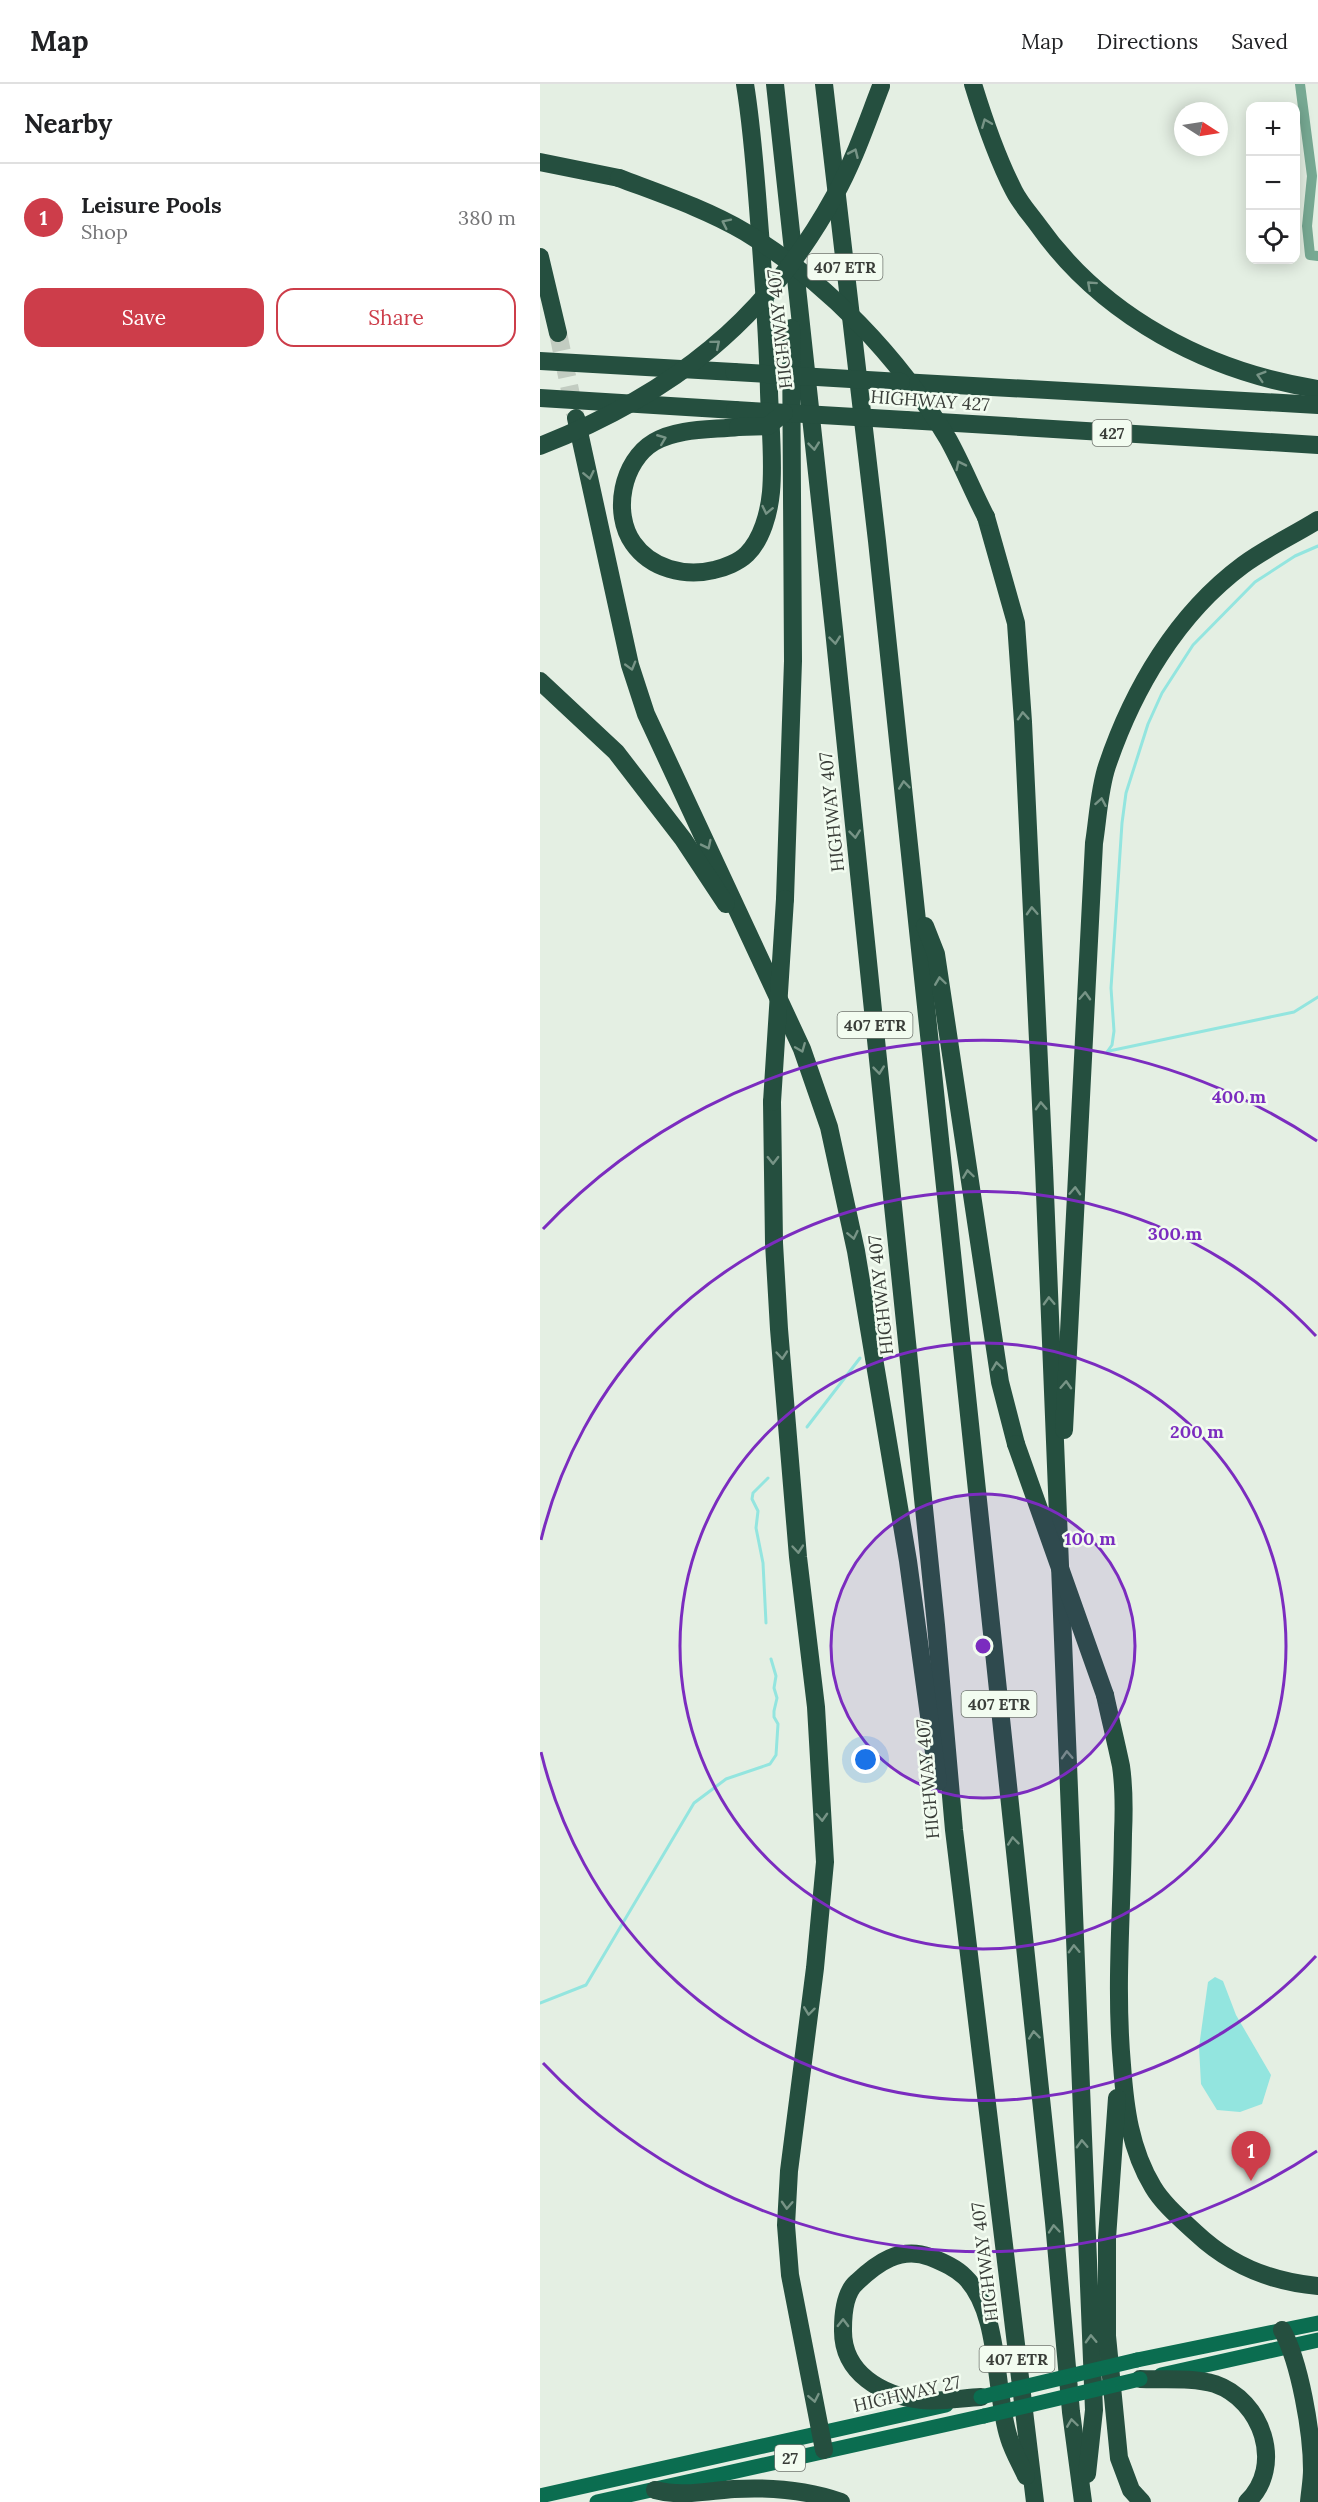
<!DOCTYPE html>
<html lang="en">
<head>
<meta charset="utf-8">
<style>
  :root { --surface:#fff; --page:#f2f2f2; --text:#202124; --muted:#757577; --line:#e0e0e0; --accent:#cd3d4a }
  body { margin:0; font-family:Lora,serif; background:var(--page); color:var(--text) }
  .controls { position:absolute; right:18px; top:18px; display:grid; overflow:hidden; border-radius:12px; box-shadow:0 3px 15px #0003 }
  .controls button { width:54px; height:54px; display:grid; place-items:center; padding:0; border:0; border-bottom:2px solid var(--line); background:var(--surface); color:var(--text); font:30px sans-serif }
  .compass { position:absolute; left:634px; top:18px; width:54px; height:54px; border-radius:50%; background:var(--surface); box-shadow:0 3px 15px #0003; rotate:102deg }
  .you { position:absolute; left:326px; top:1676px; width:21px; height:21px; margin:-15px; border:4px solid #fff; border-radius:50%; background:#1a73e8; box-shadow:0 0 0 9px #1a73e833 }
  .badge { display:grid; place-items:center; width:39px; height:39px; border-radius:50%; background:var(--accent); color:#fff; font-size:20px; font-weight:700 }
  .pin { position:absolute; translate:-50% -50px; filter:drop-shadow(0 2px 3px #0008) }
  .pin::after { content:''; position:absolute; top:32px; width:21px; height:18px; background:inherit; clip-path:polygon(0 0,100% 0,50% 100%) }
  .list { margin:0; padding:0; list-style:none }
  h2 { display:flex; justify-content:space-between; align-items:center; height:78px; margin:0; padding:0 24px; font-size:26px }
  h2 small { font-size:20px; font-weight:400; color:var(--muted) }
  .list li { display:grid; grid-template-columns:39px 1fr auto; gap:18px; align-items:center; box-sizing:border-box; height:108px; padding:0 24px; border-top:2px solid var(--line) }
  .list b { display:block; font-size:22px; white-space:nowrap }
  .list p { margin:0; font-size:20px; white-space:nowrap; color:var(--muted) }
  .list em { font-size:20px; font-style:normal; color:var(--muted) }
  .actions { display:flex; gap:12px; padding:18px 24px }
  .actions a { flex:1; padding:14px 0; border:2px solid var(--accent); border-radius:18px; text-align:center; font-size:21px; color:var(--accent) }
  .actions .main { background:var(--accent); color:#fff }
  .icon { flex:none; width:33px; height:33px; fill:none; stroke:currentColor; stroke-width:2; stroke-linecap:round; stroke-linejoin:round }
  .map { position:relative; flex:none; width:778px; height:2418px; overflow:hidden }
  header { display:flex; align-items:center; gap:36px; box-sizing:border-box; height:84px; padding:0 30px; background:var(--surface); border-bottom:2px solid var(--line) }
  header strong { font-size:28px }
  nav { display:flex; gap:33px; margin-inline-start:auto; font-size:21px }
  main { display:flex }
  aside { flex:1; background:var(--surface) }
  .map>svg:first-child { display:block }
</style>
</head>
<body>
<header>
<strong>Map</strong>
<nav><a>Map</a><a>Directions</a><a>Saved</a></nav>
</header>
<main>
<aside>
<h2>Nearby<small></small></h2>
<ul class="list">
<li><span class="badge">1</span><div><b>Leisure Pools</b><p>Shop</p></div><em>380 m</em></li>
</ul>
<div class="actions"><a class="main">Save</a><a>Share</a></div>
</aside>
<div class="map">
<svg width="778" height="2418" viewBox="0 0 778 2418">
  <rect width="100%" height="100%" fill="#e4efe3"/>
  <polygon fill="#93e5df" points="675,1893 683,1897 696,1931 731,1991 722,2020 700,2028 677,2026 661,2000 659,1963 668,1898"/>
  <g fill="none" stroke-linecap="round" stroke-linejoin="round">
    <g stroke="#93e5df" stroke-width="3">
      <polyline points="569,967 754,928 778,913"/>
      <polyline points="567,968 572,961 574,947 571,904 582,739 586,709 608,640 622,609 653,561 715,498 755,472 778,462"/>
      <polyline points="267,1343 320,1274"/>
      <polyline points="226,1539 223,1479 216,1444 218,1427 212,1415 213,1409 228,1394"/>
      <polyline points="0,1919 46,1901 154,1719 186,1695 230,1680 236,1671 238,1640 234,1633 234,1627 237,1614 234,1604 236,1592 231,1575"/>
    </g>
    <polyline stroke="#c2ccc1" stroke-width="18" stroke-dasharray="18 9" stroke-linecap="butt" points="18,249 35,330"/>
    <polyline stroke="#77a993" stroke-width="10" points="760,0 772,92 767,142 770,171 778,172"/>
    <g stroke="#0b6d50" stroke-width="15">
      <polyline points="597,2276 778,2239"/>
      <polyline points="621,2291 778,2256"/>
      <polyline points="0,2412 406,2321"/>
      <polyline points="57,2418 444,2332"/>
    </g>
    <g stroke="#254f3f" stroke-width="18">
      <polyline points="235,0 294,546 396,1541 414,1746 495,2418"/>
      <polyline points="284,0 337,457 514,2138 531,2328 543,2418"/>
      <path d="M433 0C444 36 457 74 474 107 480 119 490 130 498 141 563 233 668 288 778 305"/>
      <polyline points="0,78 79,94"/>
      <polyline points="0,173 18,249"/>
      <polyline points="0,277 194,288"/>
      <polyline points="361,298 778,321"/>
      <polyline points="0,314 195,326"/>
      <polyline points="36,334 90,581 106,630 262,965 289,1043 316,1167 368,1477 398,1698"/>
      <polyline points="366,336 778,361"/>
      <path d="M198 343C170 346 138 344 114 358 82 377 72 429 93 459 111 485 145 493 174 486 184 484 199 478 207 470 222 455 229 429 231 408 234 375 230 340 229 308 228 255 224 202 220 149 216 99 213 49 205 0"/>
      <polyline points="446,433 476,539 483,638 504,1084 554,2326 547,2390"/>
      <polyline points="0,597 76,668 143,755 186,820"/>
      <polyline points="245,815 253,577 251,244"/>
      <polyline points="385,842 396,870 460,1298 476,1360"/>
      <polyline points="232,1018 234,1159 239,1245 258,1473 276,1623 285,1778 275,1884 249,2087 246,2141 250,2191 284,2366"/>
      <path d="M524 1346 554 759C558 734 559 706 567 682 593 605 637 530 703 481 726 464 754 451 778 436"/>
      <path d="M565 1611C570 1634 576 1658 581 1682 584 1703 584 1728 583 1750 582 1827 575 1903 582 1981 585 2023 590 2065 613 2103 623 2120 641 2135 656 2149 690 2181 732 2198 778 2202"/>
      <polyline points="577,2014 567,2154 567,2252 579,2374 591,2406 602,2418"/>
      <path d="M742 2246C760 2278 772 2349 772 2386 772 2396 770 2407 769 2418"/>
      <path d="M600 2295C624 2296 652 2293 675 2300 722 2316 745 2382 707 2418"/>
      <path d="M441 2313C422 2314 401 2318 382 2316 342 2312 302 2289 303 2245 303 2230 305 2208 317 2198 337 2179 360 2162 390 2173 402 2178 415 2183 425 2193 461 2228 454 2309 469 2354 473 2367 480 2379 486 2392"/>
      <path d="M115 2406C141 2413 167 2407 194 2405 230 2403 267 2406 301 2418"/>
    </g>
    <g stroke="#0b6d50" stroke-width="15">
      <polyline points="441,2313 597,2276"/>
      <polyline points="444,2332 600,2295"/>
    </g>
    <g stroke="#254f3f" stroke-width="18">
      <path d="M79 94C121 110 166 125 205 148 288 199 358 272 408 355 422 380 433 408 446 433"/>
      <polyline points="194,288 361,298"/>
      <polyline points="195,326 366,336"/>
      <polyline points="198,343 228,342 244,329"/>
      <path d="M0 362C132 310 226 237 295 111 314 77 327 38 341 2"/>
      <polyline points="232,1018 245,815"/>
      <polyline points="476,1360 565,1611"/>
    </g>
  </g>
  <defs><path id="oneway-chevron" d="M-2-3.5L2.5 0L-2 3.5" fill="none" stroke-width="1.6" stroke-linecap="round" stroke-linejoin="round" transform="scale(1.5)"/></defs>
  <g stroke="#779486">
    <use href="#oneway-chevron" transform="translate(446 39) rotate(-112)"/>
    <use href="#oneway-chevron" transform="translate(314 69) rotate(-66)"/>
    <use href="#oneway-chevron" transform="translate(186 139) rotate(-154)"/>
    <use href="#oneway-chevron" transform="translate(551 201) rotate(-138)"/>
    <use href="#oneway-chevron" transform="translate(176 260) rotate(-40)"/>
    <use href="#oneway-chevron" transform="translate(721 292) rotate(-163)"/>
    <use href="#oneway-chevron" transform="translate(122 355) rotate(-22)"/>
    <use href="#oneway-chevron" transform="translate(274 362) rotate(84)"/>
    <use href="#oneway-chevron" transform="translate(420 381) rotate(-116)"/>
    <use href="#oneway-chevron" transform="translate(49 391) rotate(78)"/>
    <use href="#oneway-chevron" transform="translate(227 426) rotate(102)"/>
    <use href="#oneway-chevron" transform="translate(295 556) rotate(84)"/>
    <use href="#oneway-chevron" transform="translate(91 582) rotate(74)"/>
    <use href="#oneway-chevron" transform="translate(483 632) rotate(-94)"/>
    <use href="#oneway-chevron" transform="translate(364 701) rotate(-96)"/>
    <use href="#oneway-chevron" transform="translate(561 718) rotate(-80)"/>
    <use href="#oneway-chevron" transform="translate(315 750) rotate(84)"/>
    <use href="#oneway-chevron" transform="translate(167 761) rotate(64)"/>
    <use href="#oneway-chevron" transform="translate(492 827) rotate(-93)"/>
    <use href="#oneway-chevron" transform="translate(400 897) rotate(-98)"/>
    <use href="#oneway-chevron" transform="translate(545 912) rotate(-87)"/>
    <use href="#oneway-chevron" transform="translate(261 964) rotate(68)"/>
    <use href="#oneway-chevron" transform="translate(339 986) rotate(84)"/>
    <use href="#oneway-chevron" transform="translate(501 1022) rotate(-93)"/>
    <use href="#oneway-chevron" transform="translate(233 1076) rotate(89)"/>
    <use href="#oneway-chevron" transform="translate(428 1090) rotate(-98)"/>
    <use href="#oneway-chevron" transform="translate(535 1107) rotate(-87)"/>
    <use href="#oneway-chevron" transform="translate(313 1151) rotate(78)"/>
    <use href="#oneway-chevron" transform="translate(509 1217) rotate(-92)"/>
    <use href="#oneway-chevron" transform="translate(242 1271) rotate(85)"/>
    <use href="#oneway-chevron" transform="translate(457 1282) rotate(-98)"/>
    <use href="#oneway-chevron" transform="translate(526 1301) rotate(-87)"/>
    <use href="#oneway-chevron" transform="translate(258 1465) rotate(85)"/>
    <use href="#oneway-chevron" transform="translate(527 1671) rotate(-93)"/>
    <use href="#oneway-chevron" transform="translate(282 1733) rotate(87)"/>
    <use href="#oneway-chevron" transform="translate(473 1757) rotate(-96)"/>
    <use href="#oneway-chevron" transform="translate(534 1865) rotate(-92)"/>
    <use href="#oneway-chevron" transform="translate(269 1927) rotate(97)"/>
    <use href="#oneway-chevron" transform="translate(494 1951) rotate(-96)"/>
    <use href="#oneway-chevron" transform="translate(542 2060) rotate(-92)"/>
    <use href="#oneway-chevron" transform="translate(247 2121) rotate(93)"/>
    <use href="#oneway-chevron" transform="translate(514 2145) rotate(-95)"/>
    <use href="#oneway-chevron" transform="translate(303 2239) rotate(-89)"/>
    <use href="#oneway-chevron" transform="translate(551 2255) rotate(-92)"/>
    <use href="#oneway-chevron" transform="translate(274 2314) rotate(79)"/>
    <use href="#oneway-chevron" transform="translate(532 2339) rotate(-98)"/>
  </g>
  <circle cx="443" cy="1562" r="152" fill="#7b2cbf" fill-opacity=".12"/>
  <g fill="none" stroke="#7b2cbf" stroke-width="3">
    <circle cx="443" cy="1562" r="152"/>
    <circle cx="443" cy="1562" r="303"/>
    <path d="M776 1872A455 455 0 0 1 1 1668M1 1456A455 455 0 0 1 776 1252"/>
    <path d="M777 2067A606 606 0 0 1 3 1979M3 1145A606 606 0 0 1 777 1057"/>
  </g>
  <g text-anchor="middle" stroke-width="5" stroke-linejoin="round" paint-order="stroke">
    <g fill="#f2fcf0" stroke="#717770" stroke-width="1.5">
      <rect x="267.5" y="170" width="75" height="26" rx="4.5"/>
      <rect x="552.5" y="336" width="39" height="26" rx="4.5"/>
      <rect x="297.5" y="928" width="75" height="26" rx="4.5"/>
      <rect x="421.5" y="1607" width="75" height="26" rx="4.5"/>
      <rect x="439.5" y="2262" width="75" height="26" rx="4.5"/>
      <rect x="235" y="2361" width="30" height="26" rx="4.5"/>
    </g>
    <g font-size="16" font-weight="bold" fill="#3a3e39">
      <text x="305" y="189">407 ETR</text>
      <text x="572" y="355">427</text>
      <text x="335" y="947">407 ETR</text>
      <text x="459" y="1626">407 ETR</text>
      <text x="477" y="2281">407 ETR</text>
      <text x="250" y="2380">27</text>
    </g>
    <g font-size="18" fill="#3a3e39" stroke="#f2fcf0">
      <text transform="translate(240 245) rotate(-96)" y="6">HIGHWAY 407</text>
      <text transform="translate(390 317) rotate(4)" y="6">HIGHWAY 427</text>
      <text transform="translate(292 728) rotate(-96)" y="6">HIGHWAY 407</text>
      <text transform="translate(341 1211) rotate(-96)" y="6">HIGHWAY 407</text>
      <text transform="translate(388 1695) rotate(-95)" y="6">HIGHWAY 407</text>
      <text transform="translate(445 2178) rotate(-97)" y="6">HIGHWAY 407</text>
      <text transform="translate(367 2310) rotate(-13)" y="6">HIGHWAY 27</text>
    </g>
  </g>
  <circle cx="443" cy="1562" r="9" fill="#7b2cbf" stroke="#f2fcf0" stroke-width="3"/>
  <g font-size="18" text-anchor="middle" font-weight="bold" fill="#7b2cbf" stroke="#f2fcf0" stroke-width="5" stroke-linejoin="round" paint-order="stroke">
    <text x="699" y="1019">400 m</text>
    <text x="635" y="1156">300 m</text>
    <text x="657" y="1354">200 m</text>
    <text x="550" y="1461">100 m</text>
  </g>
</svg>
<div class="controls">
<button>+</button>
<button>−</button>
<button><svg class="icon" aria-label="locate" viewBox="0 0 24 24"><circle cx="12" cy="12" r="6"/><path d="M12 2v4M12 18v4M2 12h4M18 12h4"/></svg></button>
</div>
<svg class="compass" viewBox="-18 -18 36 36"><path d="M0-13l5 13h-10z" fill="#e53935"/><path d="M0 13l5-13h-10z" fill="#757577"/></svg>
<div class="you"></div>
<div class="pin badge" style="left:711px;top:2097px">1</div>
</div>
</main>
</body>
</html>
